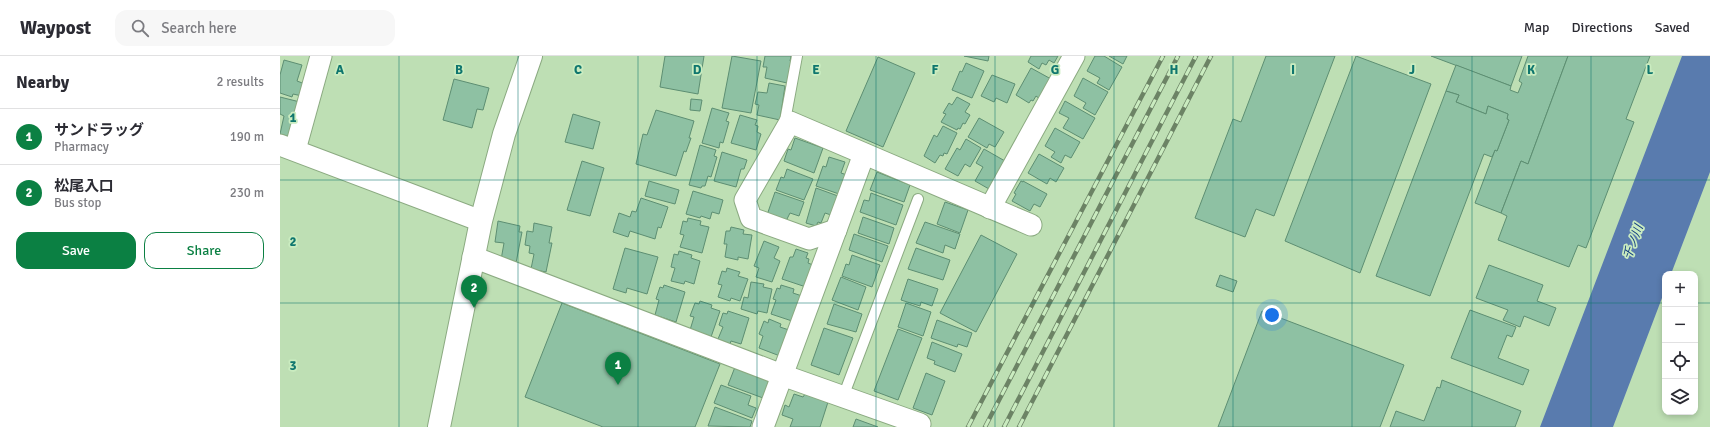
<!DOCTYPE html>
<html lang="en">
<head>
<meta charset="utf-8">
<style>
  :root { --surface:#fff; --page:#f7f7f7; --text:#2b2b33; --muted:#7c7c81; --line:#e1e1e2; --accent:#0b8043 }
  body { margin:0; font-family:Signika,"Noto Sans JP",sans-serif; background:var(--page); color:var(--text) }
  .controls { position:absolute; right:12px; bottom:12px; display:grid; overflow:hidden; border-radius:8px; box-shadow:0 2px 6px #0003 }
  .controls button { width:36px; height:36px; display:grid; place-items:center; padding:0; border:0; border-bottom:1px solid var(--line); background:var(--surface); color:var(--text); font:20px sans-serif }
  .you { position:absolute; left:992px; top:259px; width:14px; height:14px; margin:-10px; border:3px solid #fff; border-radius:50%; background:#1a73e8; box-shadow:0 0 0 6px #1a73e833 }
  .badge { display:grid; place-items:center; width:26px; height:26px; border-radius:50%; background:var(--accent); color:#fff; font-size:13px; font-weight:700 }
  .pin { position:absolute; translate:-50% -33px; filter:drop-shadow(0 1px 2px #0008) }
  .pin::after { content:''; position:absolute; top:21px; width:14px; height:12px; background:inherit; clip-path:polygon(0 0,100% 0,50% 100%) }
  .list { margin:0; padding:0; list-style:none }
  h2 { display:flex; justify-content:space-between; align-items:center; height:52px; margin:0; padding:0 16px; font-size:17px }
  h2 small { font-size:13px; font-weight:400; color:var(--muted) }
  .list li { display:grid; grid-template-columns:26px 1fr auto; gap:12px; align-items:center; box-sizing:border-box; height:56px; padding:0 16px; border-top:1px solid var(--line) }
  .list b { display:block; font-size:15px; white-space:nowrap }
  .list p { margin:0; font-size:13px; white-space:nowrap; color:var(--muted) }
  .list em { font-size:13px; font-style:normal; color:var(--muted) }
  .actions { display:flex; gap:8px; padding:12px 16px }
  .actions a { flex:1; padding:9px 0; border:1px solid var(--accent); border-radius:12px; text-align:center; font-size:14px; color:var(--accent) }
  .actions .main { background:var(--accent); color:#fff }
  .icon { flex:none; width:22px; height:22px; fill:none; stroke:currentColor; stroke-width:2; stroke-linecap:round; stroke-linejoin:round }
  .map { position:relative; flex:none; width:1430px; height:371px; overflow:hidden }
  header { display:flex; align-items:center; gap:24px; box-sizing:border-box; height:56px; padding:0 20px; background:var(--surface); border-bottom:1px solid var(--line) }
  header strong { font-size:19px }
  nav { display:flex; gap:22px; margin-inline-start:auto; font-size:14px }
  .search { width:280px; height:36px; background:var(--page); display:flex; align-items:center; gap:10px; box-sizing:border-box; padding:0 14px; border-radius:12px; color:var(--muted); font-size:15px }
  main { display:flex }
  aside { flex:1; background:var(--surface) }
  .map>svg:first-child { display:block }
</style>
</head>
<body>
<header>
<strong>Waypost</strong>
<div class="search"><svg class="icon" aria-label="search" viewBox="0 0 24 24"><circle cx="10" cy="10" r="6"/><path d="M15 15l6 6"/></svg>Search here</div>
<nav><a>Map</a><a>Directions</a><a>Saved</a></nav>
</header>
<main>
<aside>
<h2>Nearby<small>2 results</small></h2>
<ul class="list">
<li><span class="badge">1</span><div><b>サンドラッグ</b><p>Pharmacy</p></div><em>190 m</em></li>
<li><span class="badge">2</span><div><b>松尾入口</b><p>Bus stop</p></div><em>230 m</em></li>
</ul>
<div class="actions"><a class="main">Save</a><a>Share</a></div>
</aside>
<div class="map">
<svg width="1430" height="371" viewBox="0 0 1430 371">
  <rect width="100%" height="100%" fill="#bedfb4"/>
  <polygon fill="#597bae" points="1402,0 1430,0 1430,116 1391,218 1385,218 1385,234 1333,371 1260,371"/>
  <g fill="#8ec1a3" stroke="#5d8e72">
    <polygon points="385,0 424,0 418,38 380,31"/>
    <polygon points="452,0 481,5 471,57 442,52"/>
    <polygon points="485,0 511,0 510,5 511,6 507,27 485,22 487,11 483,11"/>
    <polygon points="684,0 709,0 708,5"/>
    <polygon points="751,0 778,0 774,7 769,4 766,9 762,7 759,13 748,6"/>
    <polygon points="815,0 824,0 842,11 829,34 817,27 820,22 807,15"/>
    <polygon points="829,0 847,0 843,8"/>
    <polygon points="986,0 1055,0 994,160 976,153 965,181 915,162 953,63 961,66"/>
    <polygon points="1076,0 1151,28 1080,217 1005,185"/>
    <polygon points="1151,0 1242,0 1231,30"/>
    <polygon points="1248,0 1288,0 1248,108 1241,105 1221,157 1195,147 1215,94 1217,95 1229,64 1227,63 1228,58 1208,50 1206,58 1176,46 1179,39 1166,35 1176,9 1231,30 1230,34 1238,37 1242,27 1239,25"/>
    <polygon points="1288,0 1370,0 1346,63 1354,66 1306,192 1298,189 1289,211 1218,184 1227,160 1221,157 1241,105 1248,108"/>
    <polygon points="598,1 635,17 603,91 566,75"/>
    <polygon points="4,4 22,9 17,25 25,28 22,40 13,38 12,41 0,37 0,19"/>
    <polygon points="686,7 704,15 692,42 672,34 680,15 682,16"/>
    <polygon points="751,12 771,23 760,43 756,40 753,45 751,44 749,47 736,39"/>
    <polygon points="712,19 735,28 727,47 716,42 714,46 701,40"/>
    <polygon points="803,22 828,36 815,59 803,52 806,47 794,40"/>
    <polygon points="174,23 209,32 203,54 197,53 192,72 163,64"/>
    <polygon points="489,27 505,30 500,64 477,59 479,49 475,48 478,36 487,37"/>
    <polygon points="1166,35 1179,39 1176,46 1206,58 1208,50 1228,58 1227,63 1229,64 1217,95 1215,94 1212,101 1204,98 1150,240 1096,220"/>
    <polygon points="0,41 20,46 10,81 0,78 4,60 0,58"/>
    <polygon points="677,41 690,48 685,56 690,59 685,68 683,67 680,73 678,72 677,74 661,66 666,58 663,57 669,47 672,49"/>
    <polygon points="411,43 422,44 420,55 410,54"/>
    <polygon points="785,45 815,62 803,83 783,72 789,62 779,57"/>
    <polygon points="432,52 449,57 446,65 449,66 443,87 440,86 439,92 422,87"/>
    <polygon points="376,54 414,65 409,82 411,82 406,96 404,95 396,120 356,108 363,78 367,79"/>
    <polygon points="293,58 320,66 313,93 285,86"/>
    <polygon points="460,59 477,64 475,69 478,70 477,76 481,78 476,94 451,87"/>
    <polygon points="699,62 724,76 715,91 709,88 707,92 688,81"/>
    <polygon points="663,70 677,77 667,98 664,97 663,100 660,99 655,107 644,100 654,79 657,81"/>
    <polygon points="775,72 800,86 791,102 785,99 781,107 771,101 775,96 765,90"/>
    <polygon points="515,82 543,92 534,117 504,105 508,93 511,94"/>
    <polygon points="686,83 701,92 690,111 685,108 678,120 665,113 677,92 680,94"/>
    <polygon points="420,89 436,94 434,100 437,101 431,121 428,120 425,130 422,130 421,132 409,129"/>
    <polygon points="704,93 725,105 709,133 695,125 703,111 696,107"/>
    <polygon points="442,96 467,104 464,113 461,113 456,131 434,125"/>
    <polygon points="759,98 784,112 776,126 770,122 767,128 748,117"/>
    <polygon points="549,101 565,106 561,117 567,119 559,138 536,130 543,110 546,111"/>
    <polygon points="302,105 324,112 310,160 287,154"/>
    <polygon points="507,113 533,123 524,144 496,134 501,121 504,122"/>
    <polygon points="597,116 630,129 624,146 590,134"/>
    <polygon points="369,125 399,134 395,148 365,140"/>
    <polygon points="741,125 743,126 743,125 767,138 760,151 754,148 750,155 732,145 736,138 734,137"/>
    <polygon points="536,132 558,140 551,159 545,157 541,167 538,166 536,170 526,167"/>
    <polygon points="413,135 443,144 439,158 432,156 430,163 421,160 420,162 406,158"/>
    <polygon points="495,136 524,146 519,160 510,157 506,165 487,159"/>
    <polygon points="591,137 623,149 616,169 580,156 584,144 589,145"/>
    <polygon points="361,142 388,151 381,172 378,171 375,183 350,175 348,181 333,176 339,157 350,161 352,155 356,156"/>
    <polygon points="665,146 688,154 680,177 657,168"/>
    <polygon points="583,161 614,172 609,188 578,177"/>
    <polygon points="408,162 421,165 420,169 429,171 422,197 400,191 404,179 400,178 403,165 407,166"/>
    <polygon points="218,165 240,170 239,176 242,176 236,207 221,204 224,187 215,186"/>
    <polygon points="645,166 680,178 675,193 665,189 663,197 636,187"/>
    <polygon points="254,167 272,171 269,187 272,187 266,216 251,213 254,198 249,197 250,190 245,189 247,175 253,176"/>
    <polygon points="451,171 464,174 463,178 472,179 468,203 458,201 458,204 445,201 447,188 444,188 446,175 450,175"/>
    <polygon points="574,178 608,190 602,206 569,194"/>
    <polygon points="701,179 737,198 696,276 660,257"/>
    <polygon points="484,185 499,191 494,202 500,205 492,226 476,221 479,212 474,210"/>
    <polygon points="345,192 378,201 367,238 347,232 346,237 333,233"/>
    <polygon points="636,192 670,204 663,224 628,213"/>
    <polygon points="516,193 528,197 526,202 529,203 528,207 533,209 526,231 502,223 510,201 513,201"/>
    <polygon points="399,195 412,199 411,202 420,205 414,228 405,225 404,228 391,225 395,212 391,211 394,198 398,199"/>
    <polygon points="572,199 600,209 592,231 562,220 566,208 569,209"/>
    <polygon points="1209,209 1263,229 1257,245 1276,252 1269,270 1244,260 1240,271 1223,264 1228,254 1196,242"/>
    <polygon points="447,212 460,216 458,220 468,223 460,245 451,242 450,245 438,241 442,229 438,228 442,215 446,216"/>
    <polygon points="940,219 957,225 953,236 936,230"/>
    <polygon points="561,221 586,231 578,254 552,244"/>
    <polygon points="628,223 658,233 652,250 641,246 640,250 621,244"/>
    <polygon points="471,226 484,228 483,231 492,233 487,257 478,255 477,258 461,253 464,241 468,242"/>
    <polygon points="384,229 405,236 396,266 375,259 379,244 376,243 380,231 383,232"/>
    <polygon points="501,229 514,233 513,237 522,240 512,265 491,258 496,244 493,243 497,232 500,233"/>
    <polygon points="420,245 432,249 431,252 440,255 431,281 410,274 414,261 410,260 415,247 419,248"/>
    <polygon points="282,247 440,308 415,371 323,371 245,341"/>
    <polygon points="626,247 651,256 643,280 618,271"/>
    <polygon points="554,248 582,258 576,276 547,268"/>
    <polygon points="1190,254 1236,271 1232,281 1227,279 1218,302 1249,314 1243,329 1171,302"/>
    <polygon points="448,255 469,262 461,288 451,285 450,288 438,283 443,271 439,269 443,257 447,258"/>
    <polygon points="982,255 1124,309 1100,371 938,371"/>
    <polygon points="489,263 501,268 500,271 509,274 500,300 479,292 483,280 479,278 484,265 488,267"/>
    <polygon points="657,264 692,277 687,291 678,288 677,291 651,282"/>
    <polygon points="544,272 573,282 559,319 531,309"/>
    <polygon points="618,273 642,282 618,344 594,335"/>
    <polygon points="652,286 682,298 675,316 654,308 655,305 647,302"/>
    <polygon points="455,311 489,324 483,342 448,329"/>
    <polygon points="646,317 665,325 652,359 633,352"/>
    <polygon points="1162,324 1241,355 1235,371 1110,371 1116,355 1144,365 1157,331 1160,332"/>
    <polygon points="441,329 471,340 468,349 476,352 472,362 434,347"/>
    <polygon points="514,338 523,341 525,338 548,346 540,371 510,371 513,363 502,359 505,349 509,351"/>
    <polygon points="435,351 472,365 470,371 428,370"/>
    <polygon points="576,363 598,371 573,371"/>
  </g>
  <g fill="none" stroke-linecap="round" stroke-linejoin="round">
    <g stroke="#8baa81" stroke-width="12">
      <g id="service">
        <polyline points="509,66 505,65 517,0"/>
        <polyline points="563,341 638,143"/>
      </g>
    </g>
    <g stroke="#8baa81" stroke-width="23">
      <g id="minor">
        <polyline points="0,89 201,165"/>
        <polyline points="15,94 41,0"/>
        <polyline points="710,152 794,0"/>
        <polyline points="556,174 529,183 471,162 465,144 510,66 751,169"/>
        <polyline points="193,201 502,319 640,368"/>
        <polyline points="483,371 584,98"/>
      </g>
    </g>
    <g stroke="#8baa81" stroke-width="24">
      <polyline id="tertiary" points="159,371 201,165 224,78 251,0"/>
    </g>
    <use href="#service" stroke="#fff" stroke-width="10"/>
    <use href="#minor" stroke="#fff" stroke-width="21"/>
    <use href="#tertiary" stroke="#fff" stroke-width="22"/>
    <g stroke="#6c8365" stroke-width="4.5">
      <g id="rail">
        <polyline points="688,371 883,0"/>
        <polyline points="705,371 898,0"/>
        <polyline points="724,371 916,0"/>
        <polyline points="739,371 931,0"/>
      </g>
    </g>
    <use href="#rail" stroke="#caecc0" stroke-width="3" stroke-dasharray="9" stroke-linecap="butt"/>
  </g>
  <path fill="none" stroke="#0f766e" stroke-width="1" stroke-opacity="0.55" d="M119 0V371M238 0V371M358 0V371M477 0V371M596 0V371M715 0V371M834 0V371M953 0V371M1072 0V371M1192 0V371M1311 0V371M0 124H1430M0 247H1385M1415 247H1430"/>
  <g text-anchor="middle" stroke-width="3.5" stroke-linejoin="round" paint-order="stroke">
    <g font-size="12" font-style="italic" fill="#154081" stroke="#caecc0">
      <text transform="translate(1353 186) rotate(-70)" y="4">千ノ川</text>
    </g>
  </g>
  <g font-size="13" text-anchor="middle" font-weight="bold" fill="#0f766e" stroke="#caecc0" stroke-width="3.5" stroke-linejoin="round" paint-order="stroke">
    <text x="60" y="18">A</text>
    <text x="179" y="18">B</text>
    <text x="298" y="18">C</text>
    <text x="417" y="18">D</text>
    <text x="536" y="18">E</text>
    <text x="655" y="18">F</text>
    <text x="775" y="18">G</text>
    <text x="894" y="18">H</text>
    <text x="1013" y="18">I</text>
    <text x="1132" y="18">J</text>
    <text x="1251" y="18">K</text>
    <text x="1370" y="18">L</text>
    <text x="13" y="66">1</text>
    <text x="13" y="190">2</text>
    <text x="13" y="314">3</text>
  </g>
</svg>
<div class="controls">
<button>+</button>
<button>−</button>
<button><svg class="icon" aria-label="locate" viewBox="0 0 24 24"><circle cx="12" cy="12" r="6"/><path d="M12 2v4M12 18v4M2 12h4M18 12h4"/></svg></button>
<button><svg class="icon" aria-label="layers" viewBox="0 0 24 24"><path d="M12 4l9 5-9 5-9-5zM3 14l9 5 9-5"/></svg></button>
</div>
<div class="you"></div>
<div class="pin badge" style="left:338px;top:329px">1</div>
<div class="pin badge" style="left:194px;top:252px">2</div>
</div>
</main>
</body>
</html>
